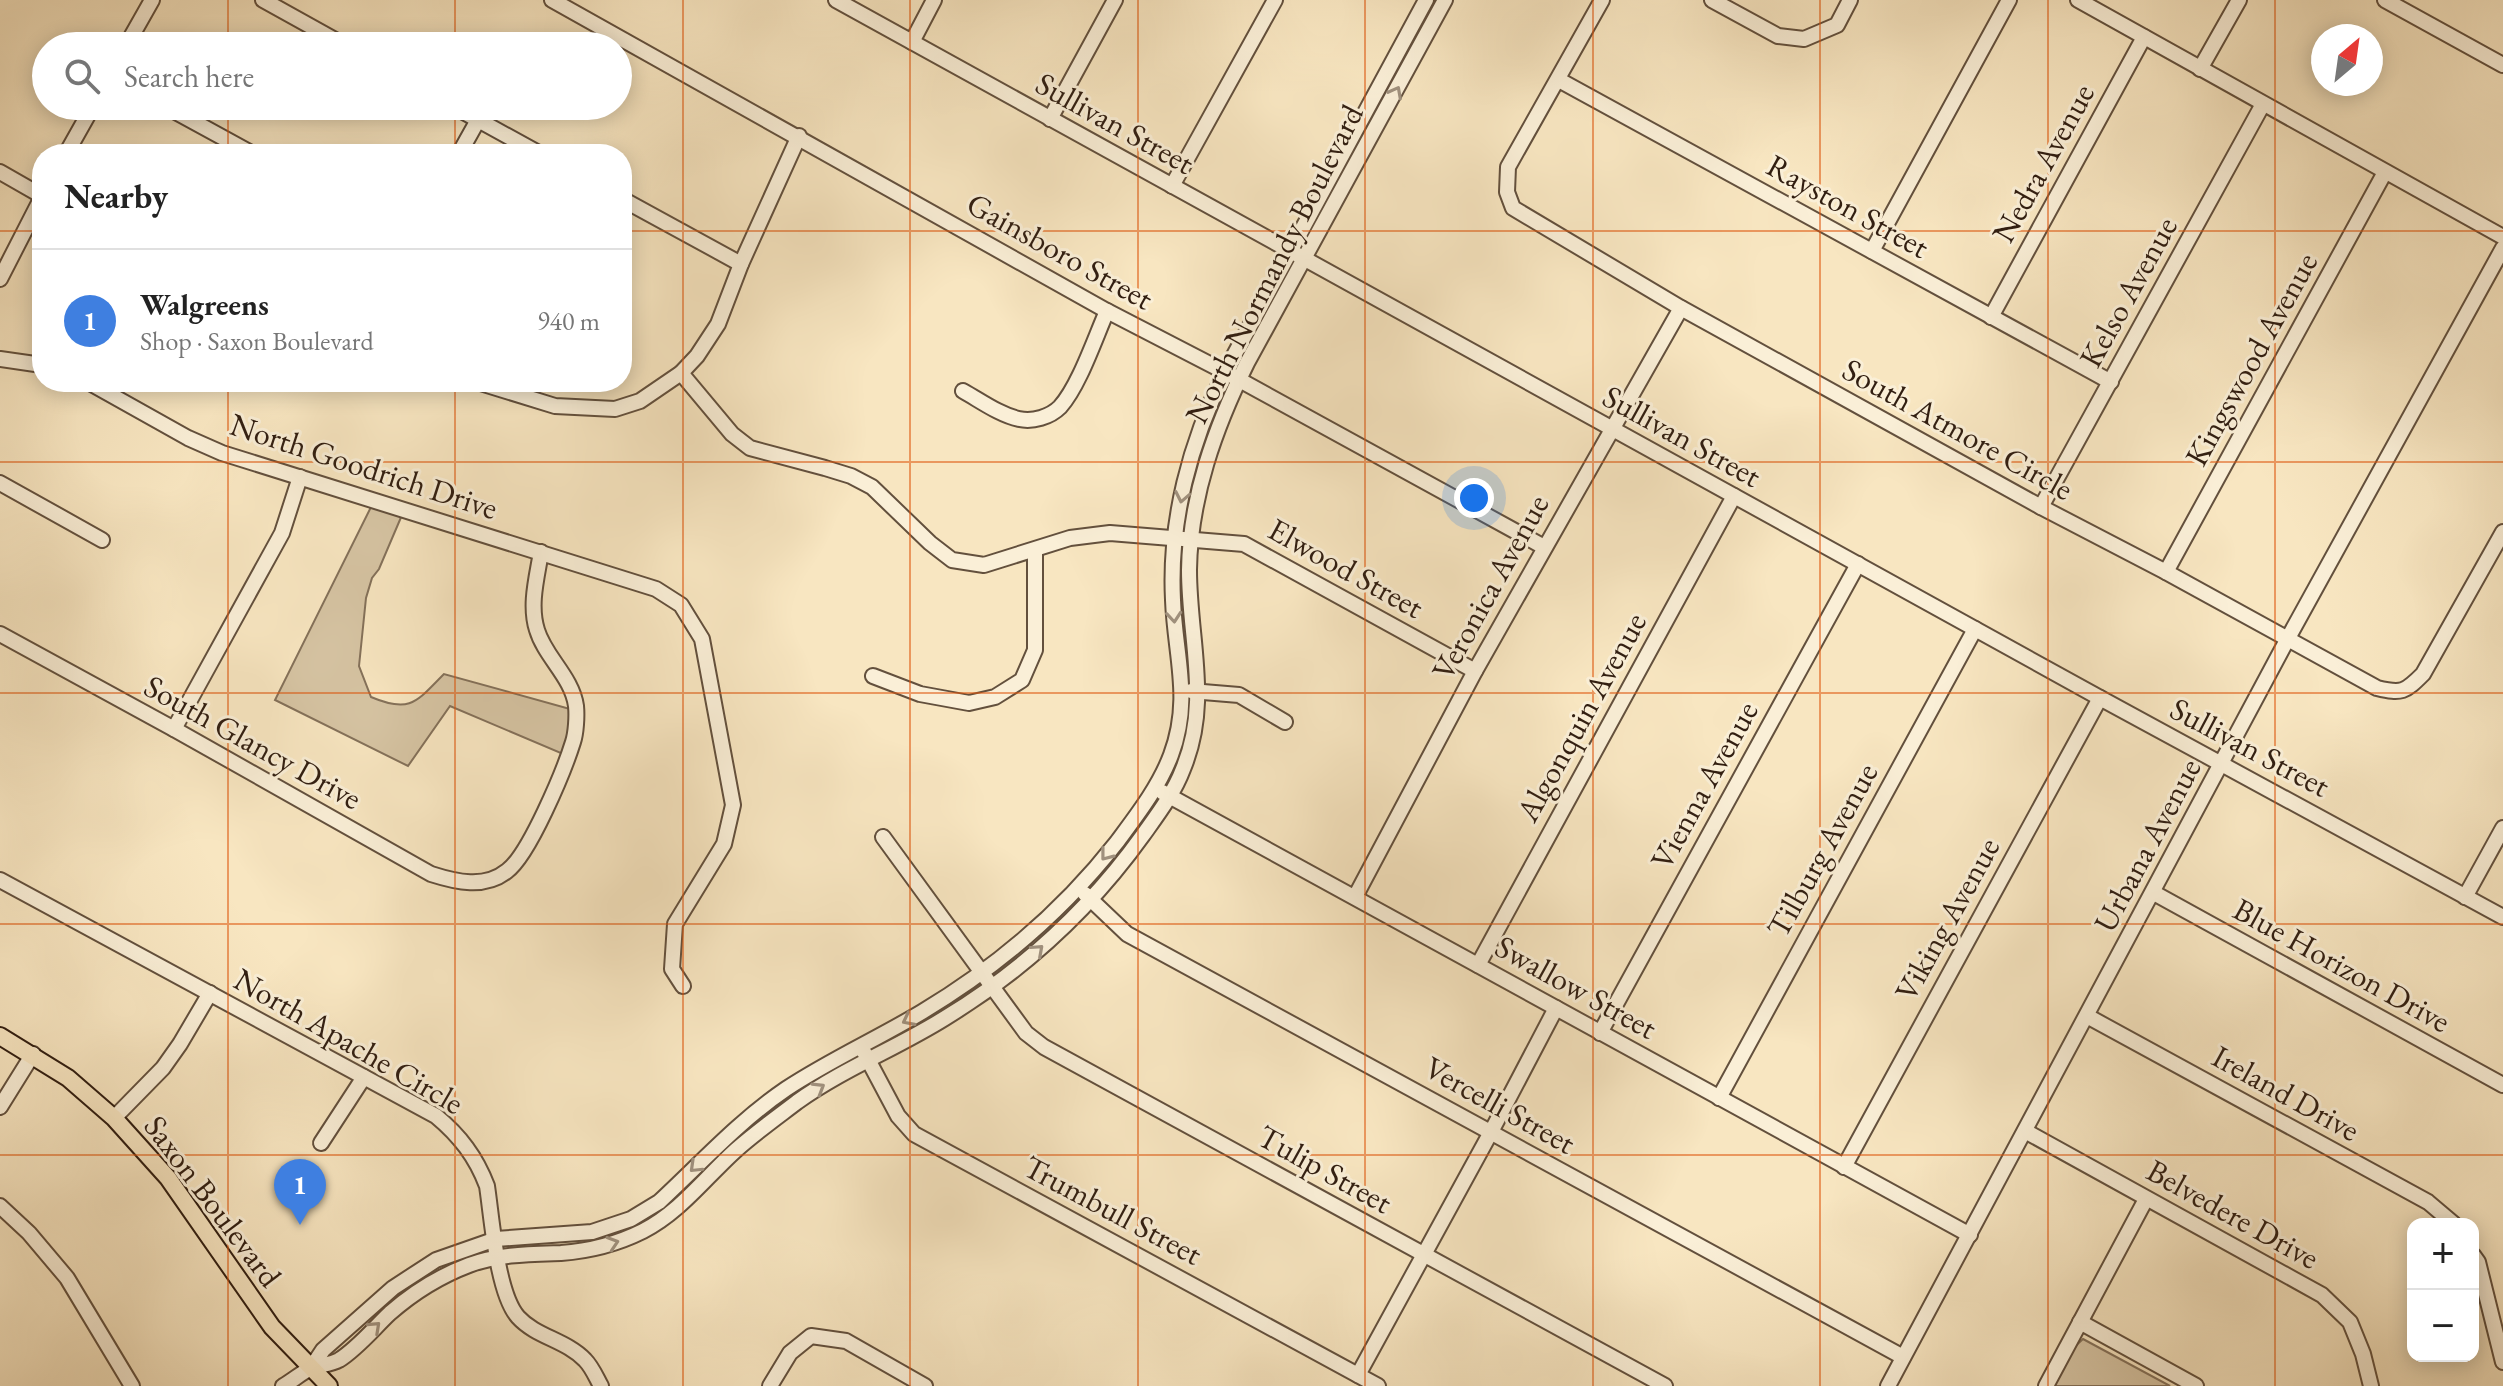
<!DOCTYPE html>
<html lang="en">
<head>
<meta charset="utf-8">
<style>
  :root { --surface:#fff; --page:#f6f6f6; --text:#222; --muted:#767676; --line:#e0e0e0; --accent:#8f2418 }
  body { margin:0; font-family:"EB Garamond",serif; background:var(--page); color:var(--text) }
  .controls { position:absolute; right:24px; bottom:24px; display:grid; overflow:hidden; border-radius:16px; box-shadow:0 4px 20px #0003 }
  .controls button { width:72px; height:72px; display:grid; place-items:center; padding:0; border:0; border-bottom:2px solid var(--line); background:var(--surface); color:var(--text); font:40px sans-serif }
  .compass { position:absolute; left:2311px; top:24px; width:72px; height:72px; border-radius:50%; background:var(--surface); box-shadow:0 4px 20px #0003; rotate:29deg }
  .you { position:absolute; left:1474px; top:498px; width:28px; height:28px; margin:-20px; border:6px solid #fff; border-radius:50%; background:#1a73e8; box-shadow:0 0 0 12px #1a73e833 }
  .badge { display:grid; place-items:center; width:52px; height:52px; border-radius:50%; background:var(--accent); color:#fff; font-size:26px; font-weight:700 }
  .pin { position:absolute; translate:-50% -66px; filter:drop-shadow(0 2px 4px #0008) }
  .pin::after { content:''; position:absolute; top:42px; width:28px; height:24px; background:inherit; clip-path:polygon(0 0,100% 0,50% 100%) }
  .list { margin:0; padding:0; list-style:none }
  h2 { display:flex; justify-content:space-between; align-items:center; height:104px; margin:0; padding:0 32px; font-size:34px }
  h2 small { font-size:26px; font-weight:400; color:var(--muted) }
  .list li { display:grid; grid-template-columns:52px 1fr auto; gap:24px; align-items:center; box-sizing:border-box; height:144px; padding:0 32px; border-top:2px solid var(--line) }
  .list b { display:block; font-size:30px; white-space:nowrap }
  .list p { margin:0; font-size:26px; white-space:nowrap; color:var(--muted) }
  .list em { font-size:26px; font-style:normal; color:var(--muted) }
  .icon { flex:none; width:44px; height:44px; fill:none; stroke:currentColor; stroke-width:2; stroke-linecap:round; stroke-linejoin:round }
  .map { position:relative; flex:none; width:2503px; height:1386px; overflow:hidden }
  .search { position:absolute; background:var(--surface); box-shadow:0 4px 20px #0003; left:32px; top:32px; width:600px; height:88px; display:flex; align-items:center; gap:20px; box-sizing:border-box; padding:0 28px; border-radius:44px; color:var(--muted); font-size:30px }
  .panel { position:absolute; background:var(--surface); box-shadow:0 4px 20px #0003; left:32px; top:144px; width:600px; height:248px; border-radius:32px }
  .map>svg:first-child { display:block }
</style>
</head>
<body>
<div class="map">
<svg width="2503" height="1386" viewBox="0 0 2503 1386">
  <rect width="100%" height="100%" fill="#f8e6c1"/>
  <filter id="stains"><feTurbulence type="fractalNoise" baseFrequency=".0025" numOctaves="4"/><feColorMatrix values="0 0 0 0 .2 0 0 0 0 .09 0 0 0 0 .02 0 0 0 .5 -.17"/></filter>
  <radialGradient id="worn" r=".72"><stop offset=".6" stop-color="#630" stop-opacity="0"/><stop offset="1" stop-color="#630" stop-opacity=".3"/></radialGradient>
  <g fill="#d6c4a3" stroke="#84715a" stroke-width="2">
    <path d="M372 505 402 515 379 569 372 578 366 598 359 666 371 697C411 714 417 701 444 674L570 709 569 739 563 754 450 706 408 766 275 700Z"/>
    <polygon points="2083,1339 2170,1386 2050,1386 2070,1351"/>
  </g>
  <g fill="none" stroke-linecap="round" stroke-linejoin="round">
    <g stroke="#63503d" stroke-width="18">
      <g id="minor">
        <polyline points="263,0 346,46"/>
        <polyline points="552,0 1107,311 1225,372 1544,547"/>
        <polyline points="836,0 2100,698 2503,917"/>
        <path d="M1602 0 1508 167 1507 192 1513 208 1681 308 2041 507 2166 572 2377 688C2402 694 2405 692 2423 674L2503 532"/>
        <polyline points="1712,0 1778,36 1804,39 1837,25 1850,0"/>
        <polyline points="2078,0 2503,237"/>
        <polyline points="2385,0 2503,65"/>
        <polyline points="912,42 934,0"/>
        <polyline points="126,46 152,0"/>
        <polyline points="2200,69 2239,0"/>
        <polyline points="1559,80 2111,382"/>
        <polyline points="165,106 253,154"/>
        <polyline points="453,106 540,154"/>
        <polyline points="1050,119 1115,0"/>
        <polyline points="66,154 93,106"/>
        <polyline points="459,154 478,120"/>
        <polyline points="0,172 42,196"/>
        <polyline points="1172,186 1275,0"/>
        <polyline points="622,199 741,264"/>
        <polyline points="1872,251 2009,0"/>
        <polyline points="0,279 42,197"/>
        <polyline points="1991,317 2144,37"/>
        <polyline points="0,359 42,365"/>
        <polyline points="681,373 732,434 750,448 825,468 851,476 872,487 930,543 952,560 984,565 1070,538 1110,533 1244,544 1475,671"/>
        <polyline points="88,382 188,438 222,453 656,589 681,605 702,639 733,805 724,844 675,924 672,969 683,986"/>
        <polyline points="477,382 555,406 615,409 640,401 681,373 697,356 718,324 741,264 799,136"/>
        <path d="M963 391C981 401 1000 415 1019 419 1033 422 1050 417 1060 407 1079 386 1095 338 1107 311"/>
        <polyline points="0,483 102,540"/>
        <polyline points="2041,507 2263,104"/>
        <polyline points="2166,572 2385,172"/>
        <path d="M0 634 174 729 431 874C456 882 485 889 507 871 529 855 564 771 573 742 576 733 577 716 576 706 572 677 545 657 537 630 529 605 537 577 541 552"/>
        <polyline points="873,676 920,694 969,703 995,697 1022,680 1035,650 1035,551"/>
        <polyline points="1191,691 1239,695 1285,722"/>
        <polyline points="174,729 282,533 300,477"/>
        <polyline points="1162,792 1970,1235"/>
        <polyline points="883,837 1026,1033 1044,1047 1665,1386"/>
        <path d="M0 880 436 1116C460 1136 476 1157 487 1186 492 1219 497 1293 518 1317 536 1337 566 1340 585 1360 592 1367 596 1377 601 1386"/>
        <polyline points="2154,893 2503,1085"/>
        <polyline points="1085,894 1127,934 1903,1357"/>
        <polyline points="1355,897 1475,671 1681,308"/>
        <polyline points="2465,897 2503,828"/>
        <polyline points="1478,965 1734,496"/>
        <polyline points="2087,1016 2428,1202 2454,1224"/>
        <polyline points="1600,1033 1858,564"/>
        <polyline points="864,1052 898,1116 914,1134 1378,1386"/>
        <polyline points="1719,1098 1975,629"/>
        <polyline points="0,1107 33,1054"/>
        <polyline points="114,1118 163,1068 180,1044 210,993"/>
        <polyline points="2025,1131 2322,1295 2350,1322 2363,1354 2371,1386"/>
        <polyline points="321,1143 364,1077"/>
        <polyline points="1844,1167 2100,698"/>
        <polyline points="0,1206 29,1233 67,1278 132,1386"/>
        <polyline points="2473,1255 2478,1262 2503,1362"/>
        <polyline points="2080,1322 2196,1386"/>
        <path d="M311 1368 323 1350 393 1288 436 1260 496 1239 592 1232 631 1219 659 1202C701 1163 739 1121 786 1089 830 1060 877 1039 922 1012 997 967 1063 911 1117 842 1137 815 1159 787 1171 755 1192 699 1175 656 1173 600 1169 521 1190 442 1225 372L1426 0"/>
        <polyline points="1358,1375 1491,1132 1556,1008"/>
        <path d="M283 1386C292 1381 300 1374 309 1369 318 1365 330 1365 339 1360 358 1348 374 1328 390 1313 414 1292 440 1276 469 1265 499 1254 529 1254 561 1253 589 1251 617 1244 643 1231 680 1212 705 1178 736 1150 755 1133 776 1118 797 1102 843 1069 897 1048 945 1018 1022 971 1090 909 1143 835 1158 814 1174 793 1183 769 1211 702 1189 640 1189 570 1190 497 1215 428 1247 363L1445 0"/>
        <polyline points="770,1386 790,1353 811,1336 846,1341 925,1386"/>
        <polyline points="1888,1386 2287,640 2503,248"/>
        <polyline points="2046,1386 2146,1199"/>
      </g>
    </g>
    <g stroke="#311e11" stroke-width="20">
      <polyline id="major" points="0,1036 68,1078 114,1118 168,1178 272,1327 329,1386"/>
    </g>
    <use href="#minor" stroke="#faefd7" stroke-width="14"/>
    <use href="#major" stroke="#f8e6c1" stroke-width="16"/>
  </g>
  <defs><path id="oneway-chevron" d="M-2-3.5L2.5 0L-2 3.5" fill="none" stroke-width="1.6" stroke-linecap="round" stroke-linejoin="round" transform="scale(2)"/></defs>
  <g stroke="#a0917e">
    <use href="#oneway-chevron" transform="translate(1396 92) rotate(-62)"/>
    <use href="#oneway-chevron" transform="translate(1182 497) rotate(101)"/>
    <use href="#oneway-chevron" transform="translate(1174 617) rotate(85)"/>
    <use href="#oneway-chevron" transform="translate(1106 855) rotate(128)"/>
    <use href="#oneway-chevron" transform="translate(1038 950) rotate(-42)"/>
    <use href="#oneway-chevron" transform="translate(908 1020) rotate(153)"/>
    <use href="#oneway-chevron" transform="translate(819 1088) rotate(-31)"/>
    <use href="#oneway-chevron" transform="translate(695 1167) rotate(136)"/>
    <use href="#oneway-chevron" transform="translate(613 1243) rotate(-18)"/>
    <use href="#oneway-chevron" transform="translate(375 1327) rotate(-43)"/>
  </g>
  <path fill="none" stroke="#df560c" stroke-width="2" stroke-opacity="0.55" d="M228 0V46M455 0V46M683 0V1386M910 0V1386M1138 0V1386M1365 0V1386M1593 0V1386M1820 0V1386M2048 0V1386M2275 0V1386M228 106V154M455 106V154M0 231H42M622 231H2503M228 382V1386M455 382V1386M0 462H2503M0 693H2503M0 924H2503M0 1155H2503"/>
  <g text-anchor="middle" stroke-width="6" stroke-linejoin="round" paint-order="stroke">
    <g font-size="32" fill="#311e11" stroke="#faefd7">
      <text transform="translate(1115 123) rotate(29)" y="11">Sullivan Street</text>
      <text transform="translate(2043 163) rotate(-61)" y="11">Nedra Avenue</text>
      <text transform="translate(1848 206) rotate(29)" y="11">Rayston Street</text>
      <text transform="translate(1060 251) rotate(29)" y="11">Gainsboro Street</text>
      <text transform="translate(1274 264) rotate(-63)" y="11">North Normandy Boulevard</text>
      <text transform="translate(2128 292) rotate(-61)" y="11">Kelso Avenue</text>
      <text transform="translate(2251 359) rotate(-61)" y="11">Kingswood Avenue</text>
      <text transform="translate(1958 429) rotate(29)" y="11">South Atmore Circle</text>
      <text transform="translate(1682 436) rotate(29)" y="11">Sullivan Street</text>
      <text transform="translate(364 466) rotate(18)" y="11">North Goodrich Drive</text>
      <text transform="translate(1346 568) rotate(29)" y="11">Elwood Street</text>
      <text transform="translate(1490 587) rotate(-61)" y="11">Veronica Avenue</text>
      <text transform="translate(1581 717) rotate(-61)" y="11">Algonquin Avenue</text>
      <text transform="translate(253 742) rotate(29)" y="11">South Glancy Drive</text>
      <text transform="translate(2250 747) rotate(28)" y="11">Sullivan Street</text>
      <text transform="translate(1704 785) rotate(-61)" y="11">Vienna Avenue</text>
      <text transform="translate(2147 845) rotate(-62)" y="11">Urbana Avenue</text>
      <text transform="translate(1822 850) rotate(-61)" y="11">Tilburg Avenue</text>
      <text transform="translate(1947 919) rotate(-61)" y="11">Viking Avenue</text>
      <text transform="translate(2342 965) rotate(29)" y="11">Blue Horizon Drive</text>
      <text transform="translate(1576 987) rotate(29)" y="11">Swallow Street</text>
      <text transform="translate(349 1041) rotate(30)" y="11">North Apache Circle</text>
      <text transform="translate(2286 1093) rotate(29)" y="11">Ireland Drive</text>
      <text transform="translate(1500 1105) rotate(29)" y="11">Vercelli Street</text>
      <text transform="translate(1325 1169) rotate(29)" y="11">Tulip Street</text>
      <text transform="translate(213 1201) rotate(53)" y="11">Saxon Boulevard</text>
      <text transform="translate(1113 1210) rotate(28)" y="11">Trumbull Street</text>
      <text transform="translate(2233 1214) rotate(29)" y="11">Belvedere Drive</text>
    </g>
  </g>
  <rect width="100%" height="100%" filter="url(#stains)"/>
  <rect width="100%" height="100%" fill="url(#worn)"/>
</svg>
<div class="controls">
<button>+</button>
<button>−</button>
</div>
<svg class="compass" viewBox="-18 -18 36 36"><path d="M0-13l5 13h-10z" fill="#e53935"/><path d="M0 13l5-13h-10z" fill="#767676"/></svg>
<div class="you"></div>
<div class="pin badge" style="left:300px;top:1225px;background:#3f7fe0">1</div>
<div class="search"><svg class="icon" aria-label="search" viewBox="0 0 24 24"><circle cx="10" cy="10" r="6"/><path d="M15 15l6 6"/></svg>Search here</div>
<section class="panel">
<h2>Nearby<small></small></h2>
<ul class="list">
<li><span class="badge" style="background:#3f7fe0">1</span><div><b>Walgreens</b><p>Shop · Saxon Boulevard</p></div><em>940 m</em></li>
</ul>
</section>
</div>
</body>
</html>
